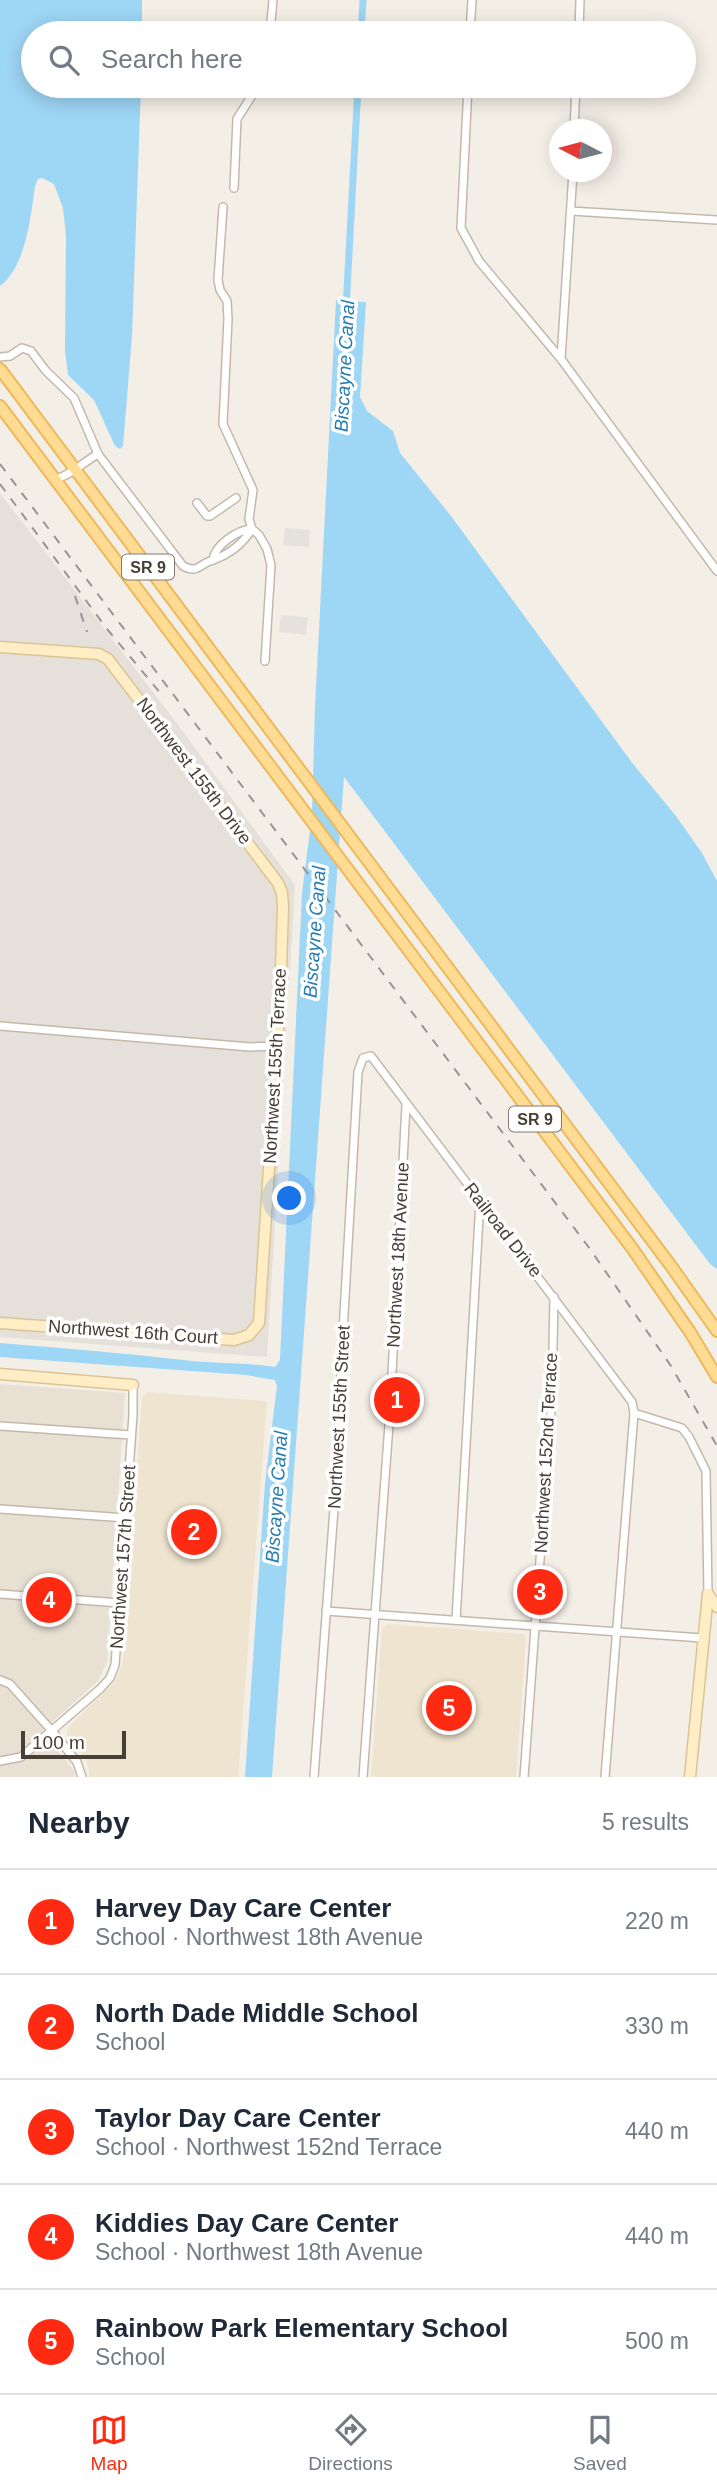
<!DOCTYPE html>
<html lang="en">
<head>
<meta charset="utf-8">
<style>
  :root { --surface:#fff; --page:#f2f2f3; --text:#1f2937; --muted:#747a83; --line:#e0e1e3; --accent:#ff2a12 }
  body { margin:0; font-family:Helvetica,sans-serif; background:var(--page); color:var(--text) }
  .compass { position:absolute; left:549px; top:119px; width:63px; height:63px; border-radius:50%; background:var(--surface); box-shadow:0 4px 18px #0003; rotate:276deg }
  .scale { position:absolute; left:21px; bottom:18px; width:105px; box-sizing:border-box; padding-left:7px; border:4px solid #473f35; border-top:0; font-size:19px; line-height:24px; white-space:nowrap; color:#473f35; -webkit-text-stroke:5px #fff; paint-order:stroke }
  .you { position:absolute; left:290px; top:1199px; width:24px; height:24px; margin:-18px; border:5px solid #fff; border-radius:50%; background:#1a73e8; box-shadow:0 0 0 10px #1a73e833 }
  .badge { display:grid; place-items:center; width:46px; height:46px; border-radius:50%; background:var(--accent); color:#fff; font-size:23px; font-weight:700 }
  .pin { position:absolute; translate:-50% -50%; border:4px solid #fff; box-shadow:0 2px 7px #0006 }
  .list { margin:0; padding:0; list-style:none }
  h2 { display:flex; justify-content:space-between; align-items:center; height:91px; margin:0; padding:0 28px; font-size:30px }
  h2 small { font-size:23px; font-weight:400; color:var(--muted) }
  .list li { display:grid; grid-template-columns:46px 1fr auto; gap:21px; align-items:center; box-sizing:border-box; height:105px; padding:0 28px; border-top:2px solid var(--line) }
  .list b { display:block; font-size:26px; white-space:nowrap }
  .list p { margin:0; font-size:23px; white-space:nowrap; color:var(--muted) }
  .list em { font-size:23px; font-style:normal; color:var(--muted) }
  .icon { flex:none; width:38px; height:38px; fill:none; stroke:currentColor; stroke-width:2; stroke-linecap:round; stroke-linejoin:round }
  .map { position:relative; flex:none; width:717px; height:1777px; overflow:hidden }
  .search { position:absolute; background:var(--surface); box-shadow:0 4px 18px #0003; left:21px; right:21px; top:21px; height:77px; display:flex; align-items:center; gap:18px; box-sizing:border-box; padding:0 24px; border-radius:38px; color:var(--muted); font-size:26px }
  .sheet { height:616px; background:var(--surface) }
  nav { display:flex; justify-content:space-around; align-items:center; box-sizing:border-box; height:98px; border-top:2px solid var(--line); background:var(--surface); font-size:19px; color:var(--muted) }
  nav a { display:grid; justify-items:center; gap:4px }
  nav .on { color:var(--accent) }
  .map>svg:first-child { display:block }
</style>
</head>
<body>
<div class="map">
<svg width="717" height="1777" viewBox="0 0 717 1777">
  <rect width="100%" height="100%" fill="#f4efe6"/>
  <polygon fill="#e8e1d3" points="0,1384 125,1393 107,1662 98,1681 42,1731 75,1772 74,1777 0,1777"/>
  <polygon fill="#e6e0db" points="0,493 176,722 295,885 267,1357 0,1337"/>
  <g fill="#eee4cf">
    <polygon points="147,1392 267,1401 238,1777 90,1777 87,1762 67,1735 68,1727 114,1683 123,1663 142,1398"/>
    <polygon points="388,1624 524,1634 526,1639 516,1777 371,1777 382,1628"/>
  </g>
  <g fill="#e5e2de">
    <polygon points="285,528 310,530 309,547 283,545"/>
    <polygon points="281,615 308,617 306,635 279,632"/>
  </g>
  <g fill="#9ed6f5">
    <path d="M0 0H142V33H33V86H141L132 336 123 446 120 449 115 446 94 400 68 375 65 351 66 236 63 208 54 184 42 178 38 179 35 186C31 215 26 267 0 286Z"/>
    <path d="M336 300 366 302 360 397 367 411 393 431 400 453 451 516 633 764 676 816 702 853 717 881V1269L710 1264 344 777 272 1777H245L265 1483 277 1386 275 1380 246 1375 0 1357V1343C61 1348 122 1353 183 1360 214 1364 244 1362 275 1367L280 1360 302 893 312 815 315 707Z"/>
  </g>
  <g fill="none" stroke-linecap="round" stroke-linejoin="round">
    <g stroke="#9ed6f5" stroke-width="7">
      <polyline points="361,33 363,0"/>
      <polyline points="346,309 358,86"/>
    </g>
    <g stroke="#c3b9ab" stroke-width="10">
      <g id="street">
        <polyline points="270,33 273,0"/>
        <polyline points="470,33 472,0"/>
        <polyline points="579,33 580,0"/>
        <polyline points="468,86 461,228 479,261 561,359 717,571"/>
        <polyline points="574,130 576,86"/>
        <polyline points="234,188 237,119 258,86"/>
        <polyline points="223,207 218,280 220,290 227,301 228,319 223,424 253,490 249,519 252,529 259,535 267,549 271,565 265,661"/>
        <polyline points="571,211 717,220"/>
        <path d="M0 357 10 356 22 348 31 351 46 371 74 398 98 454 183 566C198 574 199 564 213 560 230 554 242 545 252 529"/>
        <polyline points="561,359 573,172"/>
        <path d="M55 479C68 477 85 461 98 454"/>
        <polyline points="197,503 207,516 210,516 236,498"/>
        <path d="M213 560C215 545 237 530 252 529"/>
        <polyline points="0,1026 250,1047 277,1046"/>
        <polyline points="634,1413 682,1428 689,1437 706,1471 708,1594"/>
        <polyline points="0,1426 131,1435"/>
        <polyline points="0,1509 126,1518"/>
        <polyline points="0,1594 120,1603"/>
        <polyline points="326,1611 702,1638"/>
        <polyline points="456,1620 480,1200"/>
        <polyline points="0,1680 10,1684 52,1731 77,1762 82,1777"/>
        <polyline points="0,1761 21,1757 100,1689 110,1678 115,1665 133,1415 133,1385"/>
        <polyline points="314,1777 341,1415 341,1366 358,1072 363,1058 371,1056 632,1402 634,1413 605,1777"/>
        <polyline points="363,1777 390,1411 406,1105"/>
        <polyline points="524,1777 552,1397 554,1297"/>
      </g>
    </g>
    <g stroke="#dbc494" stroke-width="13">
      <g id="secondary">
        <polyline points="0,647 99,654 108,659 278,883 282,893 283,907 280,998 259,1323 249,1335 234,1340 0,1323"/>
        <polyline points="0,1374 133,1385"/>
        <polyline points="708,1594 717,1607"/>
        <polyline points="690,1777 708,1594"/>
      </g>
    </g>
    <g stroke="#ecb95c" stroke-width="14">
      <g id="primary">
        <polyline points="0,369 671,1266 717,1331"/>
        <polyline points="0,406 632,1248 690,1332 717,1377"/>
      </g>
    </g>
    <use href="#street" stroke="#fff" stroke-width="7"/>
    <use href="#secondary" stroke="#ffeec5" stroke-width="10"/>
    <use href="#primary" stroke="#ffdb94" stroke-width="10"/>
    <g stroke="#969696" stroke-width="2" stroke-dasharray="9 9" stroke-linecap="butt">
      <polyline points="0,464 590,1249 671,1366 717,1446"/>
      <polyline points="0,484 107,629 162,695"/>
      <polyline points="75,596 87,632"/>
    </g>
  </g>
  <g text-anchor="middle" stroke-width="7" stroke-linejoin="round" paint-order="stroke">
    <g fill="#fff" stroke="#7e7972" stroke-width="2">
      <rect x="122" y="554.5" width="52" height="25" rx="5"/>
      <rect x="509" y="1106.5" width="52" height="25" rx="5"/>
    </g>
    <g font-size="16" font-weight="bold" fill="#473f35">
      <text x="148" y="573">SR 9</text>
      <text x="535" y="1125">SR 9</text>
    </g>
    <g font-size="18" fill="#473f35" stroke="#fff">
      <text transform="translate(194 771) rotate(53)" y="6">Northwest 155th Drive</text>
      <text transform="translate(275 1066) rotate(-87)" y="6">Northwest 155th Terrace</text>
      <text transform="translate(503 1230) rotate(52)" y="6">Railroad Drive</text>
      <text transform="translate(398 1255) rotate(-87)" y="6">Northwest 18th Avenue</text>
      <text transform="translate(133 1332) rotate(4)" y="6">Northwest 16th Court</text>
      <text transform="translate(339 1417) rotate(-87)" y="6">Northwest 155th Street</text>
      <text transform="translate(546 1453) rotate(-87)" y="6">Northwest 152nd Terrace</text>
      <text transform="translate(123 1557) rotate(-86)" y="6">Northwest 157th Street</text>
    </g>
    <g font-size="19" font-style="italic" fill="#257db2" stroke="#fff">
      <text transform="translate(344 366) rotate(-87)" y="7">Biscayne Canal</text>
      <text transform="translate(314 932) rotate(-86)" y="7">Biscayne Canal</text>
      <text transform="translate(276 1497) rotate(-86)" y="7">Biscayne Canal</text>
    </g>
  </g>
</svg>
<svg class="compass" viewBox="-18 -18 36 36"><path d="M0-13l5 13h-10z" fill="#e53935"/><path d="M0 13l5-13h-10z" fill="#747a83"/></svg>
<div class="scale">100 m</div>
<div class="you"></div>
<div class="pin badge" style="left:397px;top:1400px">1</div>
<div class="pin badge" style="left:194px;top:1532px">2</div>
<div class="pin badge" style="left:540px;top:1592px">3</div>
<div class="pin badge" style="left:49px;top:1600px">4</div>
<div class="pin badge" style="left:449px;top:1708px">5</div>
<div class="search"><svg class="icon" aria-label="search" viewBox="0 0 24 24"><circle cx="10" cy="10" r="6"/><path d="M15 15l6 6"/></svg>Search here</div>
</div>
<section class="sheet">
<h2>Nearby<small>5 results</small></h2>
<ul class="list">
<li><span class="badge">1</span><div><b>Harvey Day Care Center</b><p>School · Northwest 18th Avenue</p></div><em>220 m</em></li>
<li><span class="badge">2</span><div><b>North Dade Middle School</b><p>School</p></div><em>330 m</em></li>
<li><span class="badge">3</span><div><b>Taylor Day Care Center</b><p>School · Northwest 152nd Terrace</p></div><em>440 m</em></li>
<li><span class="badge">4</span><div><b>Kiddies Day Care Center</b><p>School · Northwest 18th Avenue</p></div><em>440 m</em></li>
<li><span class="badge">5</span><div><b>Rainbow Park Elementary School</b><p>School</p></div><em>500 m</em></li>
</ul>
</section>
<nav>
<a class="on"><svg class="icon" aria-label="map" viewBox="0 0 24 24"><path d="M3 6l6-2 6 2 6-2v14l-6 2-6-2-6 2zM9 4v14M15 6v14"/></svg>Map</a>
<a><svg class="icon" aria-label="directions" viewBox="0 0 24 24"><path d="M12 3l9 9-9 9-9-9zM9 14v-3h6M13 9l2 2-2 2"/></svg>Directions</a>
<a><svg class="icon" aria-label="saved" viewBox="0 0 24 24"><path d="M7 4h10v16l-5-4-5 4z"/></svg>Saved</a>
</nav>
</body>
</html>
